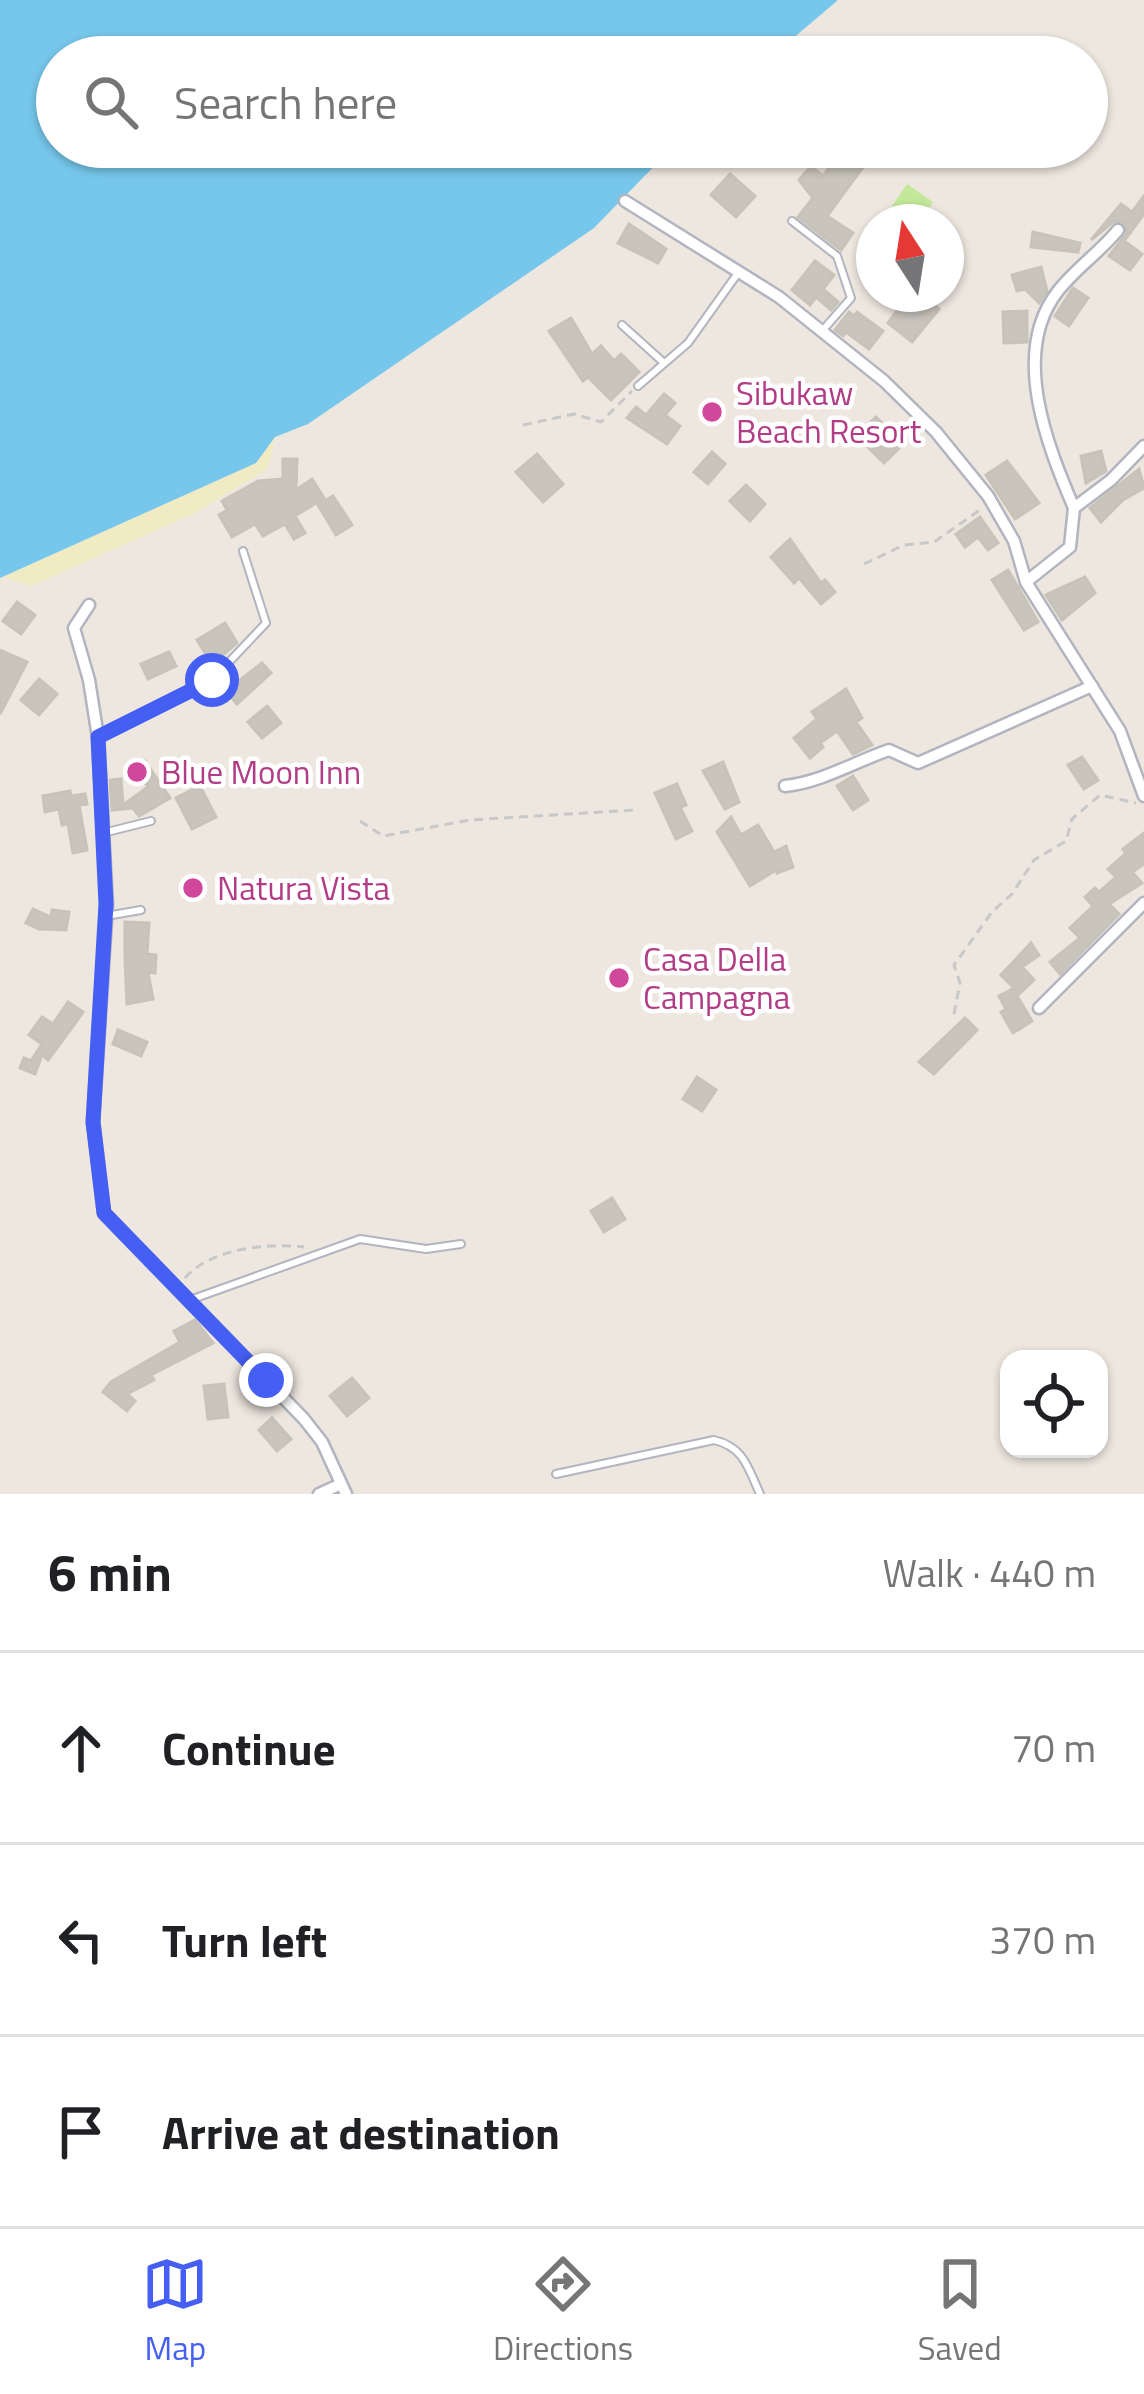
<!DOCTYPE html>
<html lang="en">
<head>
<meta charset="utf-8">
<style>
  :root { --surface:#fff; --page:#f2f2f2; --text:#202124; --muted:#757577; --line:#e0e0e0; --accent:#455ff4 }
  body { margin:0; font-family:"Titillium Web",sans-serif; background:var(--page); color:var(--text) }
  .controls { position:absolute; right:36px; bottom:36px; display:grid; overflow:hidden; border-radius:24px; box-shadow:0 3px 9px #0004 }
  .controls button { width:108px; height:108px; display:grid; place-items:center; padding:0; border:0; border-bottom:3px solid var(--line); background:var(--surface); color:var(--text); font:60px sans-serif }
  .compass { position:absolute; left:856px; top:204px; width:108px; height:108px; border-radius:50%; background:var(--surface); box-shadow:0 3px 9px #0004; rotate:348deg }
  .stop { position:absolute; width:36px; height:36px; margin:-27px; border:9px solid #455ff4; border-radius:50%; background:#fff }
  .stop.end { background:#455ff4; border-color:#fff; box-shadow:0 3px 12px #0008 }
  .list { margin:0; padding:0; list-style:none }
  h2 { display:flex; justify-content:space-between; align-items:center; height:156px; margin:0; padding:0 48px; font-size:51px }
  h2 small { font-size:39px; font-weight:400; color:var(--muted) }
  .list li { display:grid; grid-template-columns:78px 1fr auto; gap:36px; align-items:center; box-sizing:border-box; height:192px; padding:0 48px; border-top:3px solid var(--line) }
  .list b { display:block; font-size:45px; white-space:nowrap }
  .list em { font-size:39px; font-style:normal; color:var(--muted) }
  .icon { flex:none; width:66px; height:66px; fill:none; stroke:currentColor; stroke-width:2; stroke-linecap:round; stroke-linejoin:round }
  .map { position:relative; flex:none; width:1144px; height:1494px; overflow:hidden }
  .search { position:absolute; background:var(--surface); box-shadow:0 3px 9px #0004; left:36px; right:36px; top:36px; height:132px; display:flex; align-items:center; gap:30px; box-sizing:border-box; padding:0 42px; border-radius:66px; color:var(--muted); font-size:45px }
  .sheet { height:732px; background:var(--surface) }
  nav { display:flex; justify-content:space-around; align-items:center; box-sizing:border-box; height:168px; border-top:3px solid var(--line); background:var(--surface); font-size:33px; color:var(--muted) }
  nav a { display:grid; justify-items:center; gap:6px }
  nav .on { color:var(--accent) }
  .map>svg:first-child { display:block }
</style>
</head>
<body>
<div class="map">
<svg width="1144" height="1494" viewBox="0 0 1144 1494">
  <rect width="100%" height="100%" fill="#ede7df"/>
  <polygon fill="#f0ebc3" points="275,437 268,468 195,513 31,586 3,577 256,463"/>
  <polygon fill="#c4e899" points="907,184 933,202 919,222 881,222"/>
  <polygon fill="#76c7eb" points="0,0 838,0 791,40 759,57 57,57 57,147 663,147 664,156 594,228 308,424 275,437 256,463 0,578"/>
  <g fill="#c9c5bd" stroke="#c8c3b8" stroke-width="3">
    <polygon points="844,148 866,163 827,216 853,233 841,250 798,217 813,198 799,180 811,166 823,176"/>
    <polygon points="730,174 755,196 736,217 711,195"/>
    <polygon points="1144,196 1144,214 1124,241 1142,254 1130,270 1109,256 1127,233 1123,222 1114,221 1091,240 1121,204 1132,212"/>
    <polygon points="629,224 666,249 658,263 618,243"/>
    <polygon points="1033,232 1080,243 1078,252 1031,247"/>
    <polygon points="815,261 834,275 823,289 838,302 831,310 816,297 810,305 792,290"/>
    <polygon points="1041,267 1047,291 1039,303 1025,289 1017,291 1012,275"/>
    <polygon points="1073,288 1088,298 1069,326 1055,316"/>
    <polygon points="898,294 945,294 935,306 939,309 912,342 888,323 900,306"/>
    <polygon points="1027,311 1027,342 1004,343 1003,312"/>
    <polygon points="849,312 854,316 857,312 883,331 869,349 846,332 843,336 835,330"/>
    <polygon points="571,318 592,354 601,346 614,361 621,354 639,372 611,400 588,377 583,381 549,331"/>
    <polygon points="664,394 675,403 665,415 680,426 667,444 627,418 636,407 646,415"/>
    <polygon points="876,417 903,444 884,463 856,435"/>
    <polygon points="1101,451 1106,471 1086,483 1081,456"/>
    <polygon points="712,452 725,464 708,484 694,472"/>
    <polygon points="537,454 563,484 543,502 516,472"/>
    <polygon points="283,459 297,459 296,490 312,479 324,498 295,516 305,533 294,539 285,524 263,536 255,524 232,537 219,515 227,510 222,501 258,481 283,479"/>
    <polygon points="1007,461 1039,503 1015,519 986,475"/>
    <polygon points="1139,469 1144,488 1123,500 1101,522 1090,508"/>
    <polygon points="746,485 765,504 750,521 730,501"/>
    <polygon points="333,496 352,525 336,535 318,505"/>
    <polygon points="980,517 998,543 988,550 978,537 965,547 956,534"/>
    <polygon points="790,539 821,583 825,580 835,592 821,604 799,578 794,583 771,557"/>
    <polygon points="1008,570 1038,622 1024,630 992,580"/>
    <polygon points="1085,577 1095,593 1062,620 1046,595"/>
    <polygon points="17,602 35,615 21,634 3,621"/>
    <polygon points="225,623 237,643 212,664 197,640"/>
    <polygon points="0,650 27,662 0,714"/>
    <polygon points="169,652 176,666 148,679 141,664"/>
    <polygon points="262,663 271,673 237,704 226,691"/>
    <polygon points="39,679 57,694 39,715 21,700"/>
    <polygon points="846,689 862,718 856,722 872,745 853,754 837,731 820,743 823,747 810,758 794,738 817,719 812,712"/>
    <polygon points="267,706 281,723 262,738 248,722"/>
    <polygon points="1082,757 1098,780 1084,789 1068,765"/>
    <polygon points="145,761 170,798 139,816 133,808 112,810 110,780 121,779 123,805 148,787 135,768"/>
    <polygon points="723,762 739,802 725,809 703,771"/>
    <polygon points="853,776 868,800 853,810 837,786"/>
    <polygon points="677,784 686,805 680,807 692,831 676,839 655,793"/>
    <polygon points="200,786 216,817 192,829 176,798"/>
    <polygon points="70,791 71,796 85,794 87,804 79,805 87,850 73,853 68,824 62,825 59,809 45,812 43,796"/>
    <polygon points="731,817 741,835 758,825 774,852 786,846 793,867 777,873 776,870 750,886 717,832"/>
    <polygon points="1144,833 1144,864 1132,872 1142,883 1109,904 1119,914 1060,974 1050,962 1080,938 1070,928 1093,906 1085,897 1095,888 1099,892 1116,877 1108,869 1126,853 1123,849"/>
    <polygon points="33,909 51,917 52,910 69,912 66,930 39,929 26,923"/>
    <polygon points="125,922 149,923 147,954 156,955 155,973 148,972 153,999 127,1004 125,962 133,962 125,959"/>
    <polygon points="1031,943 1039,955 1022,967 1034,980 1017,996 1032,1021 1013,1033 1001,1012 1006,1009 999,996 1014,988 1001,975"/>
    <polygon points="68,1002 83,1012 74,1025 48,1060 42,1055 35,1074 20,1068 24,1058 31,1061 42,1044 29,1035 42,1017 53,1024"/>
    <polygon points="965,1018 977,1030 934,1074 919,1062"/>
    <polygon points="118,1030 147,1042 141,1056 113,1044"/>
    <polygon points="697,1077 716,1090 702,1111 683,1099"/>
    <polygon points="612,1198 625,1219 604,1232 591,1211"/>
    <polygon points="195,1320 213,1343 151,1375 154,1380 127,1394 135,1401 127,1411 103,1392 111,1382 180,1342 174,1331"/>
    <polygon points="352,1378 369,1398 347,1416 330,1396"/>
    <polygon points="224,1384 228,1417 208,1419 204,1386"/>
    <polygon points="272,1418 291,1439 277,1451 259,1430"/>
  </g>
  <g fill="none" stroke-linecap="round" stroke-linejoin="round">
    <g stroke="#b2b4bf" stroke-width="10">
      <g id="lane">
        <polyline points="792,221 837,256 851,298 822,331"/>
        <polyline points="622,325 663,362"/>
        <polyline points="638,386 688,343 738,273"/>
        <polyline points="98,737 212,680 266,623 243,551"/>
        <polyline points="103,833 151,821"/>
        <polyline points="106,916 141,910"/>
        <polyline points="190,1300 360,1239 426,1249 461,1244"/>
        <path d="M556 1474 714 1440C744 1447 748 1468 760 1494"/>
      </g>
    </g>
    <g stroke="#b2b4bf" stroke-width="15">
      <g id="street">
        <polyline points="625,201 779,297 884,381 936,432 988,496 1014,541 1026,582 1120,731 1144,796"/>
        <path d="M1074 508C1047 445 1010 352 1058 291 1075 269 1100 252 1118 230"/>
        <polyline points="1026,582 1070,547 1074,508 1111,480 1144,446"/>
        <polyline points="89,605 74,628 89,680 98,737 107,905 93,1122 104,1213 304,1419 322,1442 346,1494"/>
        <path d="M785 786C822 782 854 762 889 750L918 763 1092 686"/>
        <polyline points="1039,1008 1144,903"/>
        <polyline points="319,1494 341,1484"/>
      </g>
    </g>
    <g stroke="#c8c8c8" stroke-width="3" stroke-dasharray="9 6" stroke-linecap="butt">
      <polyline points="523,425 574,414 601,422 632,391"/>
      <polyline points="864,564 904,545 934,542 980,510"/>
      <polyline points="360,821 383,836 470,820 635,810"/>
      <polyline points="954,1014 960,983 954,965 992,912 1012,894 1034,860 1066,841 1072,819 1100,795 1136,803"/>
      <path d="M185 1278C211 1248 267 1243 304 1247"/>
    </g>
    <use href="#lane" stroke="#fff" stroke-width="6"/>
    <use href="#street" stroke="#fff" stroke-width="10"/>
  </g>
  <g fill="none" stroke-linecap="round" stroke-linejoin="round">
    <polyline stroke="#455ff4" stroke-width="15" points="212,680 98,737 106,904 93,1122 104,1213 266,1380"/>
  </g>
  <g fill="#d1479c" stroke="#fff" stroke-width="4.5">
    <circle cx="712" cy="412" r="12"/>
    <circle cx="137" cy="772" r="12"/>
    <circle cx="193" cy="888" r="12"/>
    <circle cx="619" cy="978" r="12"/>
  </g>
  <g text-anchor="middle" stroke-width="9" stroke-linejoin="round" paint-order="stroke">
    <g font-size="33" fill="#b23c85" stroke="#fff" text-anchor="start">
      <text x="736" y="405">Sibukaw<tspan x="736" dy="38">Beach Resort</tspan></text>
      <text x="161" y="784">Blue Moon Inn</text>
      <text x="217" y="900">Natura Vista</text>
      <text x="643" y="971">Casa Della<tspan x="643" dy="38">Campagna</tspan></text>
    </g>
  </g>
</svg>
<div class="controls">
<button><svg class="icon" aria-label="locate" viewBox="0 0 24 24"><circle cx="12" cy="12" r="6"/><path d="M12 2v4M12 18v4M2 12h4M18 12h4"/></svg></button>
</div>
<svg class="compass" viewBox="-18 -18 36 36"><path d="M0-13l5 13h-10z" fill="#e53935"/><path d="M0 13l5-13h-10z" fill="#757577"/></svg>
<div class="stop" style="left:212px;top:680px"></div>
<div class="stop end" style="left:266px;top:1380px"></div>
<div class="search"><svg class="icon" aria-label="search" viewBox="0 0 24 24"><circle cx="10" cy="10" r="6"/><path d="M15 15l6 6"/></svg>Search here</div>
</div>
<section class="sheet">
<h2>6 min<small>Walk · 440 m</small></h2>
<ul class="list">
<li><svg class="icon" aria-label="ahead" viewBox="0 0 24 24"><path d="M12 20V5M6 11l6-6 6 6"/></svg><div><b>Continue</b></div><em>70 m</em></li>
<li><svg class="icon" aria-label="left" viewBox="0 0 24 24"><path d="M17 20v-9H6M10 6l-5 5 5 5"/></svg><div><b>Turn left</b></div><em>370 m</em></li>
<li><svg class="icon" aria-label="arrive" viewBox="0 0 24 24"><path d="M6 21V4h12l-3 4 3 4H6"/></svg><div><b>Arrive at destination</b></div></li>
</ul>
</section>
<nav>
<a class="on"><svg class="icon" aria-label="map" viewBox="0 0 24 24"><path d="M3 6l6-2 6 2 6-2v14l-6 2-6-2-6 2zM9 4v14M15 6v14"/></svg>Map</a>
<a><svg class="icon" aria-label="directions" viewBox="0 0 24 24"><path d="M12 3l9 9-9 9-9-9zM9 14v-3h6M13 9l2 2-2 2"/></svg>Directions</a>
<a><svg class="icon" aria-label="saved" viewBox="0 0 24 24"><path d="M7 4h10v16l-5-4-5 4z"/></svg>Saved</a>
</nav>
</body>
</html>
